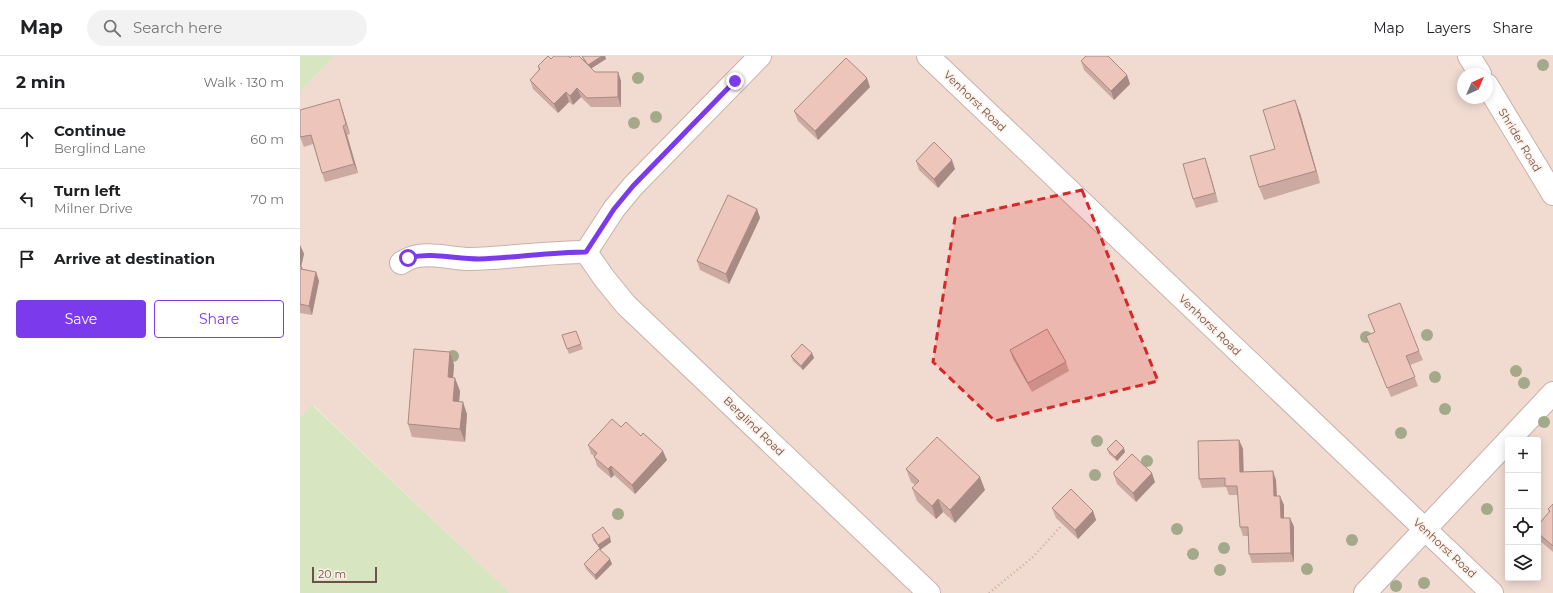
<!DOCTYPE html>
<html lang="en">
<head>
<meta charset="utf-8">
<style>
  :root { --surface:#fff; --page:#f2f2f2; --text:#202124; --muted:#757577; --line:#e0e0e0; --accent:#7c3aed }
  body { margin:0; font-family:Montserrat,sans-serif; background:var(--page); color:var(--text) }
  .controls { position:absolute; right:12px; bottom:12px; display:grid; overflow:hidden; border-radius:4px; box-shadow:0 2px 10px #0003 }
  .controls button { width:36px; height:36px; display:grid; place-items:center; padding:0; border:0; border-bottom:1px solid var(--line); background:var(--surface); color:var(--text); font:20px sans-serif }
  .compass { position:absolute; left:1157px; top:12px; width:36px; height:36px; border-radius:50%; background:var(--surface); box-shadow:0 2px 10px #0003; rotate:44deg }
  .scale { position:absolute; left:12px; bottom:10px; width:65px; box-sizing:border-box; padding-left:4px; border:2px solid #6e504a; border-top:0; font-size:11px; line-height:14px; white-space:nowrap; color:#6e504a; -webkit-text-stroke:3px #fdf0e6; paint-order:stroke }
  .stop { position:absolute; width:12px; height:12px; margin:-9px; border:3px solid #7c3aed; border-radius:50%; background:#fff }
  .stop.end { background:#7c3aed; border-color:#fff; box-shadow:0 1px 4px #0008 }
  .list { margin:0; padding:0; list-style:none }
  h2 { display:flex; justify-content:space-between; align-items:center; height:52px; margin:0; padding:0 16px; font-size:17px }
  h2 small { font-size:13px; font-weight:400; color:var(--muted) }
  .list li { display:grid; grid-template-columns:26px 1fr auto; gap:12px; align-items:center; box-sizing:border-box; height:60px; padding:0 16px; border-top:1px solid var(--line) }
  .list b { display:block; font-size:15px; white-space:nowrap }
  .list p { margin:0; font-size:13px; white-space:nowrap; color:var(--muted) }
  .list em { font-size:13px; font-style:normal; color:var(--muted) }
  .actions { display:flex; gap:8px; padding:12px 16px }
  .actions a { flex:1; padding:9px 0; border:1px solid var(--accent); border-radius:4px; text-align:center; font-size:14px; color:var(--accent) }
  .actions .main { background:var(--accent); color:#fff }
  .icon { flex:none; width:22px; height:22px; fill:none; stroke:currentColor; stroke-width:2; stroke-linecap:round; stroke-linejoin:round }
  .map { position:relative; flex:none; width:1253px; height:537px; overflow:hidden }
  header { display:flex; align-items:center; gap:24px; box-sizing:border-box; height:56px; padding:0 20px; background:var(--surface); border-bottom:1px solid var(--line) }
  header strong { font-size:19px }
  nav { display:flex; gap:22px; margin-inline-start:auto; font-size:14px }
  .search { width:280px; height:36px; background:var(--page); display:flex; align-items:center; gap:10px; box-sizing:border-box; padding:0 14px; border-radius:22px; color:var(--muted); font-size:15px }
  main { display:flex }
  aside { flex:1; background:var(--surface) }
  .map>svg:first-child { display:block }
</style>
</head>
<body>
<header>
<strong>Map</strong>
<div class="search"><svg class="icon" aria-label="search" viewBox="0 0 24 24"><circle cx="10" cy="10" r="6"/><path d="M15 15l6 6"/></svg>Search here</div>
<nav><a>Map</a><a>Layers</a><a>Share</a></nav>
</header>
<main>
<aside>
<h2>2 min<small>Walk · 130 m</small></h2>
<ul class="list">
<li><svg class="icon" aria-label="ahead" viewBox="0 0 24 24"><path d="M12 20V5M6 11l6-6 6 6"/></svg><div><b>Continue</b><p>Berglind Lane</p></div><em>60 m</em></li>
<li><svg class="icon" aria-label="left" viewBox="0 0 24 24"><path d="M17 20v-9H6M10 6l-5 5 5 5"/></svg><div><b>Turn left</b><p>Milner Drive</p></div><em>70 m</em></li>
<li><svg class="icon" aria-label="arrive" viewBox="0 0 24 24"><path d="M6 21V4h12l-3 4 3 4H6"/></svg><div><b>Arrive at destination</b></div></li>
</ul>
<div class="actions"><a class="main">Save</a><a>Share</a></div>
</aside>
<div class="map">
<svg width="1253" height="537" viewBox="0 0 1253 537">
  <rect width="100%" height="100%" fill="#faebe1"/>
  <path fill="#f1dbd0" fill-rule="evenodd" d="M34 0H1253V537H210L13 349 0 362V36ZM1163 18H1187V42H1163ZM1208 384H1238V522H1208Z"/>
  <g fill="#d7e5c1">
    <polygon points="0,0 34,0 0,36"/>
    <polygon points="12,349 210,537 0,537 0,362"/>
  </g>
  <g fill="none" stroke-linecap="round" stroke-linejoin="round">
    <g stroke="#c9b1a9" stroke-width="24">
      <g id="minor">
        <polyline points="628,0 1192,537"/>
        <polyline points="1169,0 1180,18"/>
        <polyline points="1187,29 1253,138"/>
        <polyline points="286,196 304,222 326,249 629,537"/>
        <polyline points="286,196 314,153 333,130 460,0"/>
        <path d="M101 207C107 203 112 201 118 200 135 197 153 203 170 203 209 202 247 196 286 196"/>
        <polyline points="1209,384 1253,337"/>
        <polyline points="1065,537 1208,385"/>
      </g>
    </g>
    <polyline stroke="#d1a89f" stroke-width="2.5" stroke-dasharray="1 3" stroke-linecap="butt" points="689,537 733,501 762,469"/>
    <use href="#minor" stroke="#fff" stroke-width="22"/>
  </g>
  <g fill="#a3a98a">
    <circle cx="1243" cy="9" r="6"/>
    <circle cx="338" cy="22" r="6"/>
    <circle cx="356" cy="61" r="6"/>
    <circle cx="334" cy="67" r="6"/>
    <circle cx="1127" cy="279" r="6"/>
    <circle cx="1066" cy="281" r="6"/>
    <circle cx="153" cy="300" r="6"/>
    <circle cx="1216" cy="315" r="6"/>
    <circle cx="1135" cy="321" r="6"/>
    <circle cx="1224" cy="327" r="6"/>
    <circle cx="1145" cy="353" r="6"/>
    <circle cx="1244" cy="366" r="6"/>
    <circle cx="1101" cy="377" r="6"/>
    <circle cx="797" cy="385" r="6"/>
    <circle cx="847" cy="405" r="6"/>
    <circle cx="795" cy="419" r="6"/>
    <circle cx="1187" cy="453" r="6"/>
    <circle cx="318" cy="458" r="6"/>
    <circle cx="877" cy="473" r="6"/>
    <circle cx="1052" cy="484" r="6"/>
    <circle cx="924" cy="492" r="6"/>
    <circle cx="893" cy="498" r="6"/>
    <circle cx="1007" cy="513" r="6"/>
    <circle cx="920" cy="514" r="6"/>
    <circle cx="1124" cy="527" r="6"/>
    <circle cx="1096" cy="530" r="6"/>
  </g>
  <g fill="#cca9a1">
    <polygon points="282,0 305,0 306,3 291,12 295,16 318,16 321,25 321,51 291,51 281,41 273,49 269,46 258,57 233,33 230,24 239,15 238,10 251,3 270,2 284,5"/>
    <polygon points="781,5 827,19 830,28 814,44 784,14"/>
    <polygon points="570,31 518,84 498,65 494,55"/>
    <polygon points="39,43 50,78 47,79 58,117 25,126 22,117 13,88 4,91 0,81"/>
    <polygon points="1000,57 1020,127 964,144 959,131 975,93"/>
    <polygon points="616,105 655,113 638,132 619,114"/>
    <polygon points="908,111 918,146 896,152 893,143"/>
    <polygon points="457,153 460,162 429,228 400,214 397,205"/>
    <polygon points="0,189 4,198 1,211 3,213 16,216 19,225 12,259 0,257"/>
    <polygon points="1068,259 1119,295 1123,304 1110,309 1118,330 1091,341 1066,280 1075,276"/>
    <polygon points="276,275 283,293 269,298 262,279"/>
    <polygon points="710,294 766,306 769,315 732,336 713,303"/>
    <polygon points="150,296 154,309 153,322 160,335 159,345 167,358 165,386 112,381 108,368"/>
    <polygon points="512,297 514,302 503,314 493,305 491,300"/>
    <polygon points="321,371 367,404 335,438 314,419 311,422 297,410 294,400 291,398 288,389"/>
    <polygon points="939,384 943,393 943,416 976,424 977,440 984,449 984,462 990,462 994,471 994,506 952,507 949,498 948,480 943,480 940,471 938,439 929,439 926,431 902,432 899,423"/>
    <polygon points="807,393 825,396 817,405 809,398"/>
    <polygon points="606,413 685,434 655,467 643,456 636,463 617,445 612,432 615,429 611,426"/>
    <polygon points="814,419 855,426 836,446 817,428"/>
    <polygon points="1253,448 1253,496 1238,483 1238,469 1249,457 1248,453"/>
    <polygon points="752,452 793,455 796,464 778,483 756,462"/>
    <polygon points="292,479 311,486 300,494 312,508 296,524 286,513 284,508 300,493 293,484"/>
  </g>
  <g fill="#a68a83">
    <polygon points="302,0 305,0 306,3 289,14 288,9"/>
    <polygon points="318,16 321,25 321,51 318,41"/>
    <polygon points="827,19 830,28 814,44 811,35"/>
    <polygon points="567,22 570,31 518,84 515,75"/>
    <polygon points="277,32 281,41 273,49 270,40"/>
    <polygon points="266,36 269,46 258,57 254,48"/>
    <polygon points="39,43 42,52 50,78 46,68"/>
    <polygon points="995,44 1000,57 1020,127 1016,115"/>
    <polygon points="43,70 47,79 58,117 54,108"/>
    <polygon points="905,102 908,111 918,146 915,137"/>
    <polygon points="652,104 655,113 638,132 634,123"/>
    <polygon points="457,153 460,162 429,228 426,218"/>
    <polygon points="0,189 4,198 0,215"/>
    <polygon points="16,216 19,225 12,259 9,250"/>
    <polygon points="150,296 154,309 152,334 148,321"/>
    <polygon points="512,297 514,302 503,314 501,310"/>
    <polygon points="155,322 160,335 158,358 153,345"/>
    <polygon points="163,346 167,358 165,386 160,373"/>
    <polygon points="939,384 943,393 944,425 940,416"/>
    <polygon points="824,392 825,396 817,405 815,401"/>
    <polygon points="363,395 367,404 335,438 332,429"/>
    <polygon points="311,410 314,419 311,422 308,413"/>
    <polygon points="973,415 976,424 977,449 974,440"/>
    <polygon points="852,417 855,426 836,446 833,437"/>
    <polygon points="680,421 685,434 655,467 650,454"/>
    <polygon points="980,440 984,449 984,471 981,462"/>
    <polygon points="638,443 643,456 636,463 632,450"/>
    <polygon points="793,455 796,464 778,483 775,474"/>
    <polygon points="990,462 994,471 994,506 991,497"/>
    <polygon points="310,481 311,486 300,494 298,489"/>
    <polygon points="310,503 312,508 296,524 295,519"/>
  </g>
  <g fill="#edc5bb" stroke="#a68a83">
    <polygon points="248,0 251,3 254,0 269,0 270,2 272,0 279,0 295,16 318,16 318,41 287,42 277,32 270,40 266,36 254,48 230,24 240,13 238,10"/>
    <polygon points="282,0 302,0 288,9"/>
    <polygon points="786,0 808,0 827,19 811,35 781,5"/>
    <polygon points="546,2 567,22 515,75 494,55"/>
    <polygon points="39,43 46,68 43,70 54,108 22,117 11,79 0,81 0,54"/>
    <polygon points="995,44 1016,115 959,131 950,100 975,93 963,54"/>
    <polygon points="634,86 652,104 634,123 616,105"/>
    <polygon points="905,102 915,137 893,143 883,108"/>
    <polygon points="428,139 457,153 426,218 397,205"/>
    <polygon points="0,210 2,211 1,213 16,216 9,250 0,248"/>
    <polygon points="1100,247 1119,295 1106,300 1115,321 1087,332 1066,280 1075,276 1068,259"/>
    <polygon points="747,273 766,306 728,327 710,294"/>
    <polygon points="276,275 281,288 267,293 262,279"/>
    <polygon points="502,288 512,297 501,310 491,300"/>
    <polygon points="114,293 150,296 148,321 155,322 153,345 163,346 160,373 108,368"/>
    <polygon points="312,363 321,371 326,366 341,380 343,377 363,395 332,429 311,410 308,413 294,401 297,397 288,389"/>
    <polygon points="637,381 680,421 650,454 638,443 632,450 612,432 619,425 606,413"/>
    <polygon points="816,384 824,392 815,401 807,393"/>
    <polygon points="939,384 940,416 973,415 974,440 980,440 981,462 990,462 991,497 949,498 948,471 940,471 937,430 925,430 925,422 899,423 898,385"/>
    <polygon points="832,398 852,417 833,437 814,419 814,416"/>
    <polygon points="771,433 793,455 775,474 752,452"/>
    <polygon points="1253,448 1253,490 1238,477 1238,469 1250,455 1248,453"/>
    <polygon points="303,471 310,481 298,489 292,479"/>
    <polygon points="299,493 310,503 295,519 284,508"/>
  </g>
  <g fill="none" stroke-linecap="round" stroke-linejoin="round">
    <path stroke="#7c3aed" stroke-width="5" d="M108 202C131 196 155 203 179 203 215 202 250 196 286 196L314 153 333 130 435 25"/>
  </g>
  <path fill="#d62828" fill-opacity="0.2" stroke="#d62828" stroke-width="3" stroke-dasharray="8 5" stroke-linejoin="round" d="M782 134 858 325 695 365 633 306 655 162Z"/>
  <g text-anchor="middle" stroke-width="3" stroke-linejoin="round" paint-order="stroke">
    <g font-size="11" fill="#6e504a" stroke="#fdf0e6">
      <text transform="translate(675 45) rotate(44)" y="4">Venhorst Road</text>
      <text transform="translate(1220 84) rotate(59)" y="4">Shrider Road</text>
      <text transform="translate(910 269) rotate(44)" y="4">Venhorst Road</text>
      <text transform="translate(454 370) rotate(44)" y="4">Berglind Road</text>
      <text transform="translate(1145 492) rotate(43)" y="4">Venhorst Road</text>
    </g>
  </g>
</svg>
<div class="controls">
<button>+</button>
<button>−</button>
<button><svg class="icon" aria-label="locate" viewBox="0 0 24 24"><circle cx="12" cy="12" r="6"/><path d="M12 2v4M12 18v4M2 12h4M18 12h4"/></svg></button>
<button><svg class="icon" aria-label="layers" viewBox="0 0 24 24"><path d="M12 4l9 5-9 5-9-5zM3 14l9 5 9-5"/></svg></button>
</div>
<svg class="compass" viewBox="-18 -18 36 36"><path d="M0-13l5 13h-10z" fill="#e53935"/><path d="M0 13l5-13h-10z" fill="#757577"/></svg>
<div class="scale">20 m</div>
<div class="stop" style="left:108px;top:202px"></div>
<div class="stop end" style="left:435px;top:25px"></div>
</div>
</main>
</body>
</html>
